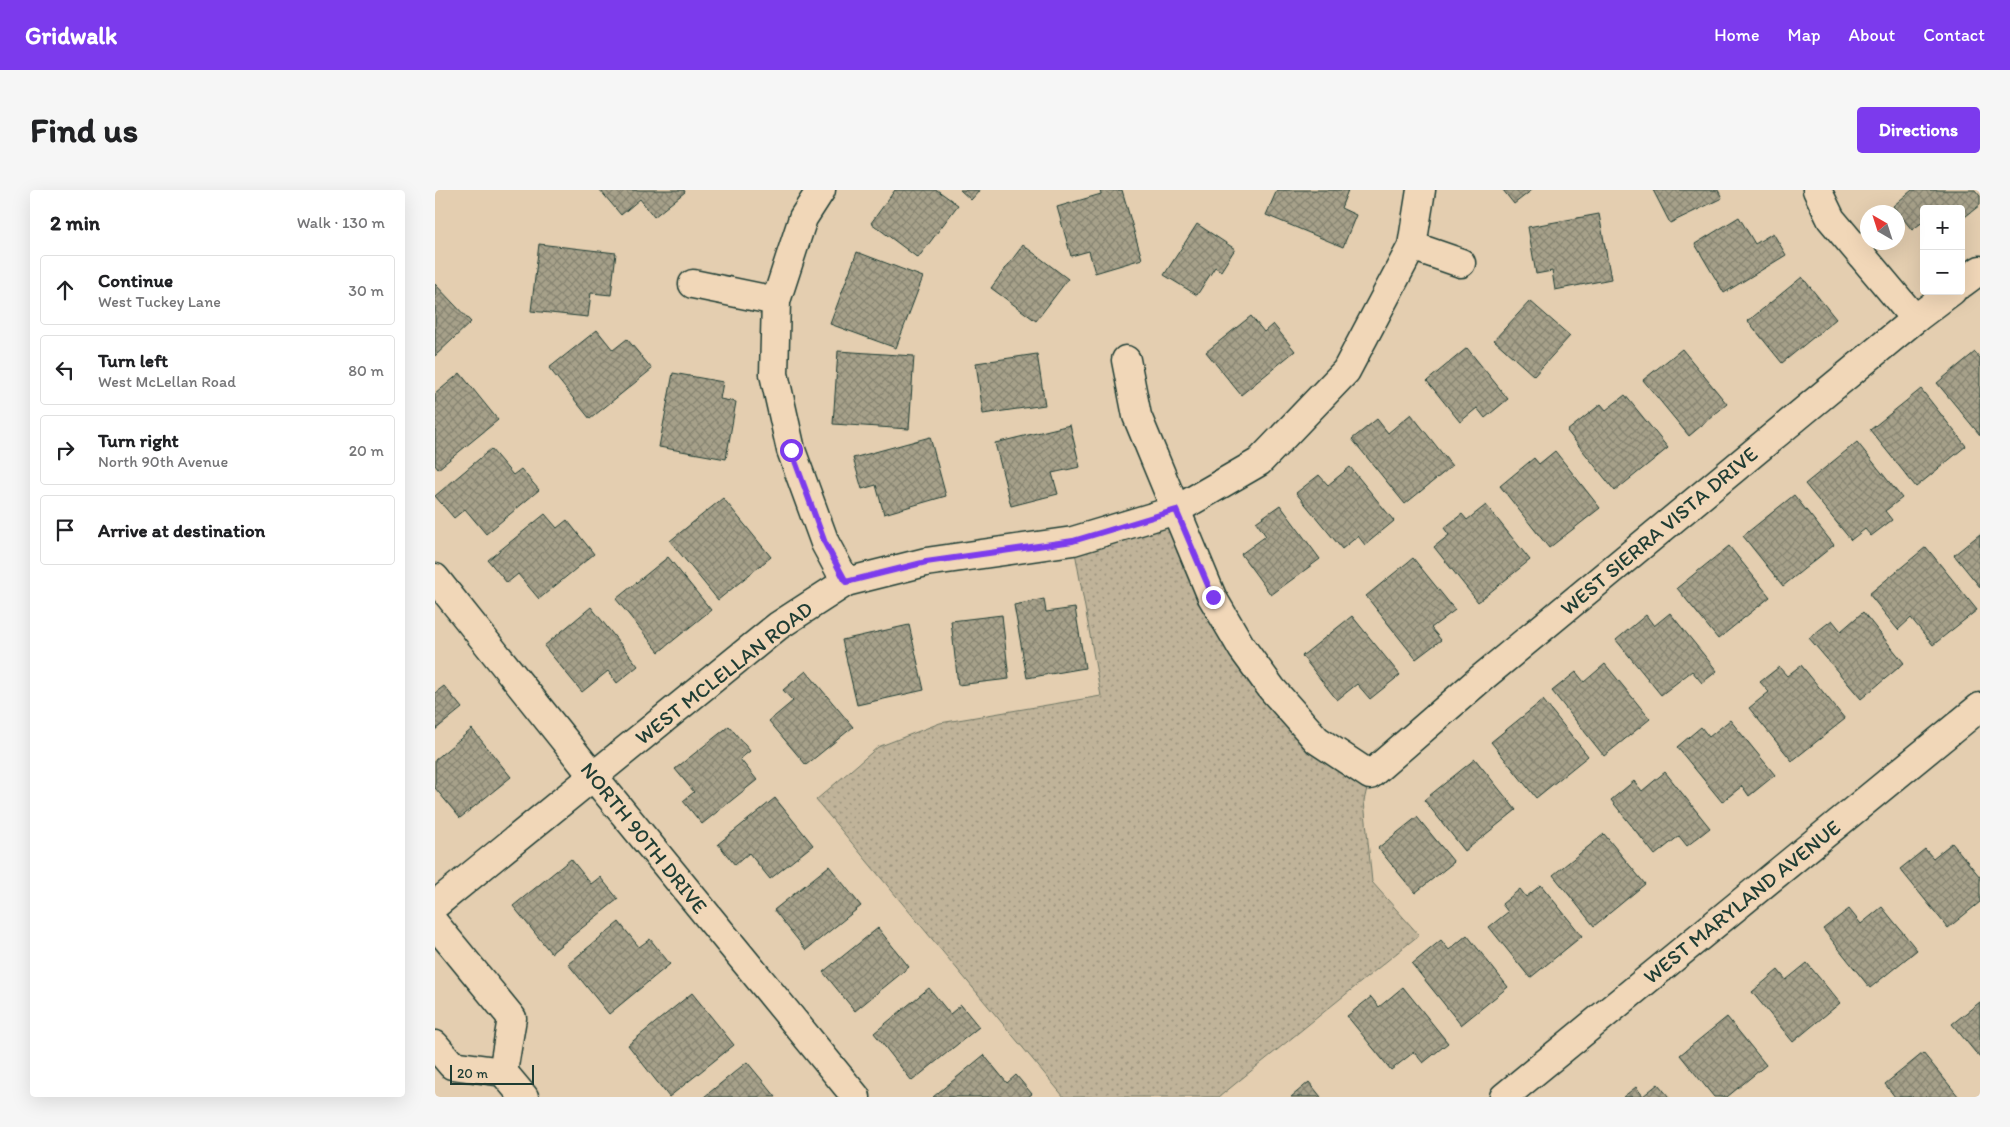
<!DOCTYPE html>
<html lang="en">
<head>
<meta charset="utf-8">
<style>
  :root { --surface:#fff; --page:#f6f6f6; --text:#202124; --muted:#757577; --line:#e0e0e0; --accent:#7c3aed }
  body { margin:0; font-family:Itim,sans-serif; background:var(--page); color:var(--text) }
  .controls { position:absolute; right:15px; top:15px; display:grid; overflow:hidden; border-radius:5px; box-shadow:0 5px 20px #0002 }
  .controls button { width:45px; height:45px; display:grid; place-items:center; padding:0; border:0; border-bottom:1px solid var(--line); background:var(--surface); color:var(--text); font:25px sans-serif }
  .compass { position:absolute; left:1425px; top:15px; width:45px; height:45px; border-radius:50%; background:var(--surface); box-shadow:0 5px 20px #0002; rotate:321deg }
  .scale { position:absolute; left:15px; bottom:12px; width:84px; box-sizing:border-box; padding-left:5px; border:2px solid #1f3d34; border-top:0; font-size:14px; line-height:18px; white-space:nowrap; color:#1f3d34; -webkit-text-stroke:4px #f1d7b8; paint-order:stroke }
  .stop { position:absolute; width:15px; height:15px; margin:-11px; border:4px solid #7c3aed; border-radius:50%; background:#fff }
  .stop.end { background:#7c3aed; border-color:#fff; box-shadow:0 1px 5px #0008 }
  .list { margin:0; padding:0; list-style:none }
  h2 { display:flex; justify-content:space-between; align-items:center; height:65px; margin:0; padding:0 20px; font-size:21px }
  h2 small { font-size:16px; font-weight:400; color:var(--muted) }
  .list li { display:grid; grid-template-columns:32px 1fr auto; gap:15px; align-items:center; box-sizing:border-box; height:70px; margin:0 10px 10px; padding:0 10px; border:1px solid var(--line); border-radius:5px }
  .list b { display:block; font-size:19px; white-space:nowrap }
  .list p { margin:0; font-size:16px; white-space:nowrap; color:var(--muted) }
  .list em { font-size:16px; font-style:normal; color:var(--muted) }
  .icon { flex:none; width:28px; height:28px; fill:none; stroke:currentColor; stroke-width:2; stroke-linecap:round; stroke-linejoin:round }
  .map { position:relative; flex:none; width:1545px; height:907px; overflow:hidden; border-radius:5px }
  header { display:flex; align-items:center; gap:30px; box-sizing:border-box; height:70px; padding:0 25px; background:var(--accent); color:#fff }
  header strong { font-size:24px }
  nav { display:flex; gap:28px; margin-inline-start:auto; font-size:18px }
  .intro { display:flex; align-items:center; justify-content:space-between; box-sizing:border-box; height:120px; padding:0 30px }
  h1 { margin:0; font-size:35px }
  .button { padding:12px 22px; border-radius:5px; background:var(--accent); color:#fff; font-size:18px; font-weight:700 }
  main { display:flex; gap:30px; padding:0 30px }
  aside { flex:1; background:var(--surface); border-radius:5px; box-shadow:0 5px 20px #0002 }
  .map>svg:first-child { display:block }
</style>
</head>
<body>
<header>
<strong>Gridwalk</strong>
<nav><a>Home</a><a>Map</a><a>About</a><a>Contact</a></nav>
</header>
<div class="intro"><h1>Find us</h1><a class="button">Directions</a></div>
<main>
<aside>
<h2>2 min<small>Walk · 130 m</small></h2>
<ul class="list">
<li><svg class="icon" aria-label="ahead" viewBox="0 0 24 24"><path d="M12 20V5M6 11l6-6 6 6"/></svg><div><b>Continue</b><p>West Tuckey Lane</p></div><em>30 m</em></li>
<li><svg class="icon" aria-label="left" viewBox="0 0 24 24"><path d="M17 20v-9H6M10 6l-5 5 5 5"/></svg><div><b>Turn left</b><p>West McLellan Road</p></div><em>80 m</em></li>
<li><svg class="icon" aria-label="right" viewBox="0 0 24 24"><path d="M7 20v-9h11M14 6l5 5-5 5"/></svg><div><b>Turn right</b><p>North 90th Avenue</p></div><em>20 m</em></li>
<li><svg class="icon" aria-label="arrive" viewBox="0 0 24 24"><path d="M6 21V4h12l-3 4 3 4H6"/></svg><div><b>Arrive at destination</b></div></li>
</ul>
</aside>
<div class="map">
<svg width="1545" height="907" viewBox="0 0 1545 907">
  <defs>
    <pattern id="grass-dots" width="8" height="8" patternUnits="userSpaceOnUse" patternTransform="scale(1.25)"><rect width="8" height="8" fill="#c0b399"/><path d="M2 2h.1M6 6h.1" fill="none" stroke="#9b937e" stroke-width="1.8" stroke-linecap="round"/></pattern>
    <pattern id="building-cross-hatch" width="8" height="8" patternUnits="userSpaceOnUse" patternTransform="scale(1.25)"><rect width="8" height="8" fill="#a7a18a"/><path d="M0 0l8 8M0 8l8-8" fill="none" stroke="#878472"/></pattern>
  </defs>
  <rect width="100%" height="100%" fill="#e4ceb0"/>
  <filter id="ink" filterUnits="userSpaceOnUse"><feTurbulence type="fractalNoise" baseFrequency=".02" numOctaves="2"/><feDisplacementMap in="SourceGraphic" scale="10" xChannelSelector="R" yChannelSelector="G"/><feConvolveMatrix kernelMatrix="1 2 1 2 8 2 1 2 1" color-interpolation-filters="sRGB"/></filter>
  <g filter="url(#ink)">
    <polygon fill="url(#grass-dots)" stroke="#707866" points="741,320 807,458 935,585 929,611 937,692 984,745 784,907 629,907 381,610 443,557 505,533 666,506 638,351"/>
    <g fill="url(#building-cross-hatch)" stroke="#1f3d34">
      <polygon points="165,0 249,0 250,2 219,27 205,9 186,25"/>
      <polygon points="460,0 502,0 523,15 483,68 436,33"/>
      <polygon points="525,0 545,0 536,10"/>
      <polygon points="665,0 687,0 707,69 660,83 654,61 636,66 622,17 666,4"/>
      <polygon points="842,0 913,0 906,18 921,25 908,57 831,25"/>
      <polygon points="1068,0 1097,0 1079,14"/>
      <polygon points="1218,0 1283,0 1287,8 1235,33"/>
      <polygon points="1477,0 1540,0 1545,6 1545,15 1526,30 1526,19 1489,19 1489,31 1477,40 1458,16"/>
      <polygon points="1164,24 1176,89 1120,100 1117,81 1101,84 1093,37"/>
      <polygon points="1304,27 1320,54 1338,43 1351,65 1289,103 1260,54"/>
      <polygon points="762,34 800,59 786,81 780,77 762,105 729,85"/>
      <polygon points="104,54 181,63 176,105 156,103 153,127 96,121"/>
      <polygon points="588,55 633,89 601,131 556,98"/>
      <polygon points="422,62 488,87 461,158 395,134"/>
      <polygon points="1367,87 1401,129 1347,173 1313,131"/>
      <polygon points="0,94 36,132 0,166"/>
      <polygon points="1095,111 1135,146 1099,186 1059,150"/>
      <polygon points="816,126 829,142 838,134 860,161 806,205 771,162"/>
      <polygon points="162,140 178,160 192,149 217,179 155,229 114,178"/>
      <polygon points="1032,158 1073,209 1050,228 1042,218 1025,232 992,191"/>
      <polygon points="1247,159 1292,214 1254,246 1208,190"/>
      <polygon points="403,161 479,166 474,239 398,234"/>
      <polygon points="1540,162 1545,168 1545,245 1502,193"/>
      <polygon points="602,164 610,215 548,224 541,173"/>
      <polygon points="25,183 63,230 3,279 0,275 0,204"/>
      <polygon points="238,183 288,192 285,209 301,212 291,269 224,257"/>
      <polygon points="1486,199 1531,256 1481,297 1435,240"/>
      <polygon points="1190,205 1233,258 1180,301 1132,241 1166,214 1171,220"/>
      <polygon points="976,224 1017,276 970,314 917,249 942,229 953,243"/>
      <polygon points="635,235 645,277 617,283 623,304 576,316 560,253"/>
      <polygon points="495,247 511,306 449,324 441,295 427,299 418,268"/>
      <polygon points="1422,252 1467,308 1450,321 1457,330 1436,346 1430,339 1416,350 1370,294"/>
      <polygon points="56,259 78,285 86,279 104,300 51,344 30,319 19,328 0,306"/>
      <polygon points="1120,261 1165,318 1114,358 1065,296 1099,268 1104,274"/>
      <polygon points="915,277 959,331 930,355 923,346 907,359 861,303 884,285 893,295"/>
      <polygon points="1359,305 1399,355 1348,396 1308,346"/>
      <polygon points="288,308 336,367 283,410 235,351"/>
      <polygon points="845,315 885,369 836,405 806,364 831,346 821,332"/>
      <polygon points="1051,315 1095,370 1043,412 999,357 1014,345 1009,338 1027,324 1032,330"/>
      <polygon points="110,324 122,338 132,330 159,364 104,409 83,384 72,393 53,370"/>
      <polygon points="1545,344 1545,397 1519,365"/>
      <polygon points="1294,356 1335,407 1283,449 1242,398"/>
      <polygon points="1491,357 1542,420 1498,455 1476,428 1463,440 1434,404"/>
      <polygon points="233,367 276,420 224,462 181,409"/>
      <polygon points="978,368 1020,420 996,438 1006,450 981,469 931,406"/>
      <polygon points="609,409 611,422 640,418 650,478 592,488 579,415"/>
      <polygon points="156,417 203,476 182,493 173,481 147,502 109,456"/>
      <polygon points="1428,422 1469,473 1426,509 1374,448 1397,430 1406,441"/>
      <polygon points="1235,423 1282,481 1267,493 1257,481 1226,505 1181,450 1211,425 1219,436"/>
      <polygon points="567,425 574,489 523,495 516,431"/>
      <polygon points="917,426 965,485 935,509 922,494 902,510 867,466"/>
      <polygon points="474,435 489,500 422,515 407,450"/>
      <polygon points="1170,474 1215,529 1169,566 1117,501 1141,482 1149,492"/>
      <polygon points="1366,475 1410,529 1357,571 1314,518 1334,502 1325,492 1344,477 1352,486"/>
      <polygon points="371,481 418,537 371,575 334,531 358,511 348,500"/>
      <polygon points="9,496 27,518 0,540 0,503"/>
      <polygon points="1108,510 1153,566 1101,608 1056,552"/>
      <polygon points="1295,530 1340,585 1314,606 1307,596 1287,612 1242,557 1266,537 1274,547"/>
      <polygon points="294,536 315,561 305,569 322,590 267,634 248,611 259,602 240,579"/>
      <polygon points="37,539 76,587 25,628 0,598 0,570"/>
      <polygon points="1040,569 1081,620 1030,661 989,610"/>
      <polygon points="1230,582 1275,638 1252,656 1244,646 1220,665 1176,610 1199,591 1207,601"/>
      <polygon points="340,608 378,655 335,689 314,663 300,675 283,654"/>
      <polygon points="982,627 1019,672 980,703 943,658"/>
      <polygon points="1169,644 1210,694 1159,736 1118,685"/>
      <polygon points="1517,653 1545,687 1545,712 1513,738 1465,679 1490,659 1498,668"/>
      <polygon points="136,669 156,694 165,687 183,709 116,763 78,716"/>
      <polygon points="394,676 426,716 371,760 339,720"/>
      <polygon points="1106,695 1147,746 1095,788 1054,737 1073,722 1067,714 1085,699 1091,707"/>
      <polygon points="1447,717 1482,760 1435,798 1388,739 1414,719 1426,734"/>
      <polygon points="184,732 204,757 215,749 235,774 174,824 133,774"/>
      <polygon points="443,738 474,777 420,821 388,782"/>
      <polygon points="1032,745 1073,797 1026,835 977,774 1006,750 1014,760"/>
      <polygon points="1372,773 1405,813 1358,852 1317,802 1343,780 1351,790"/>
      <polygon points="968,797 1013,853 988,873 979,862 956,880 912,826 936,807 944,817"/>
      <polygon points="494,798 515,824 526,815 544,837 477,891 439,843"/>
      <polygon points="257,803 299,855 234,907 193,855"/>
      <polygon points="1545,812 1545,868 1517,834"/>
      <polygon points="1292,827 1331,875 1292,907 1279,907 1245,865"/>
      <polygon points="1488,863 1524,907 1460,907 1450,894"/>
      <polygon points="549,865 572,893 581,885 597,904 593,907 498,907"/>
      <polygon points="312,872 341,907 269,907"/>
      <polygon points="874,892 886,907 856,907"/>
      <polygon points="1223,894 1234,907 1188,907 1201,897 1208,906"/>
    </g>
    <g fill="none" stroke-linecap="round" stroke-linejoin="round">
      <g stroke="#1f3d34" stroke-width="31">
        <g id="minor">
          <polyline points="386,0 368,28 341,111 339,184 356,260 390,353 411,392"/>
          <polyline points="1382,0 1396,29 1480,129"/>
          <polyline points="977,56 1026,73"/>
          <polyline points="258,94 341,111"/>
          <polyline points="1526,94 1545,80"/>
          <polyline points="691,170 702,226 777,407 807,458 837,499 882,550 935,585 1043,491 1480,129 1517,101"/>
          <polyline points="0,388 158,586 421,907"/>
          <polyline points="0,715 343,436 411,392 491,372 638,351 741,320 824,272 911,181 977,56 986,0"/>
          <polyline points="1069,907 1545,517"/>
        </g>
      </g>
      <g stroke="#1f3d34" stroke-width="31">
        <g id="secondary">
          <polyline points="0,734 77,828 68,882"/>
          <polyline points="0,855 17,875 68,882 89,907"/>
        </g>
      </g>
      <use href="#minor" stroke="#f1d7b8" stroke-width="28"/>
      <use href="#secondary" stroke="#f1d7b8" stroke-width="28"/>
    </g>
  </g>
  <g fill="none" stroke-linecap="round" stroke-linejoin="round" filter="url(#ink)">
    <polyline stroke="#7c3aed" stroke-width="6" points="356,260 390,353 411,392 491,372 638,351 741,320 778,407"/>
  </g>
  <g text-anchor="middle" stroke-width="4.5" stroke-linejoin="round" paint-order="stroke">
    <g font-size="21" fill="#1f3d34" stroke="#f1d7b8">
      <text transform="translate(1224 341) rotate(-40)" y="7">WEST SIERRA VISTA DRIVE</text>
      <text transform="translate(289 483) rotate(-38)" y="7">WEST MCLELLAN ROAD</text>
      <text transform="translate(209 648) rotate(51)" y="7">NORTH 90TH DRIVE</text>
      <text transform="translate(1307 712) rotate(-39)" y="7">WEST MARYLAND AVENUE</text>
    </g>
  </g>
</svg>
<div class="controls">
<button>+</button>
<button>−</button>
</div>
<svg class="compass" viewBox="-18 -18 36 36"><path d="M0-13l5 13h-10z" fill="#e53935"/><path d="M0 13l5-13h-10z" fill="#757577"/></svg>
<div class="scale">20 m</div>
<div class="stop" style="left:356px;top:260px"></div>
<div class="stop end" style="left:778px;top:407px"></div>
</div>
</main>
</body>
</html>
